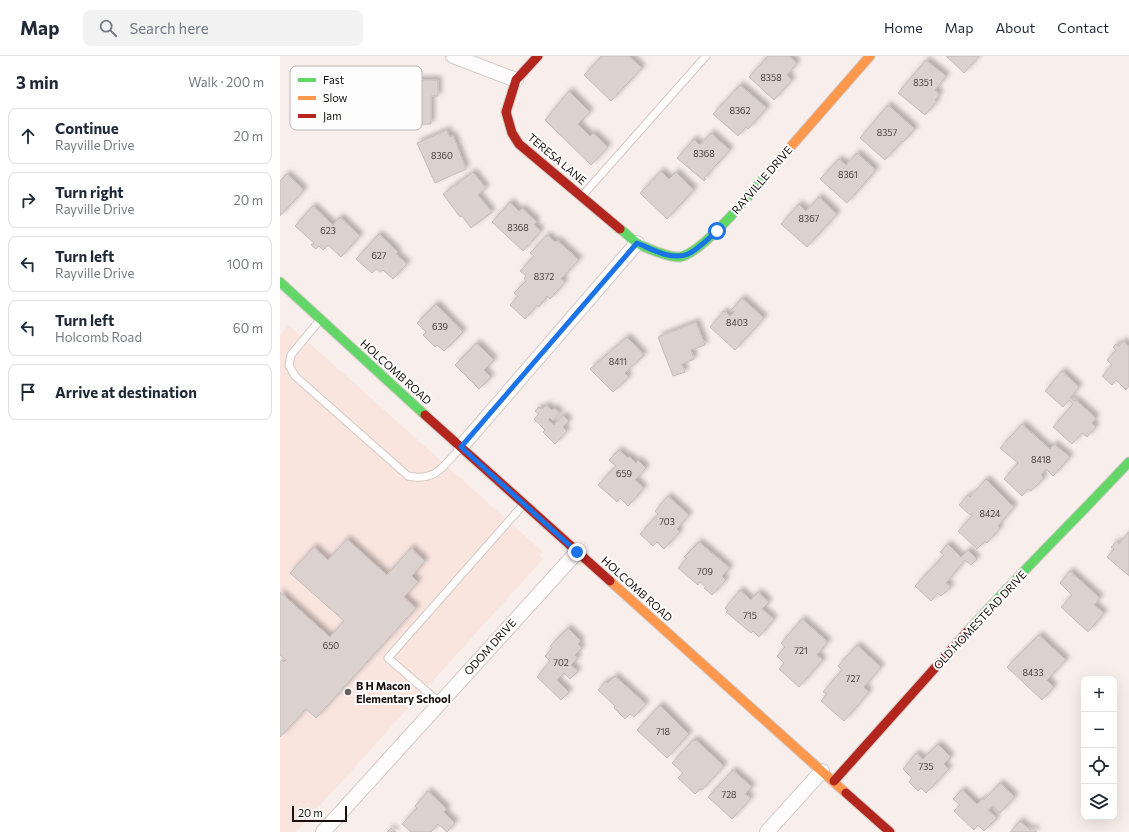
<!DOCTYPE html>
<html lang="en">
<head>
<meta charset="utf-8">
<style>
  :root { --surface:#fff; --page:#f2f2f3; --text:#1f2937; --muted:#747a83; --line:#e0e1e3 }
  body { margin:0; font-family:Commissioner,sans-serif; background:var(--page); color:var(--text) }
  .controls { position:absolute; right:12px; bottom:12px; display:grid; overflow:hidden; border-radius:8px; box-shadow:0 4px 16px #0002 }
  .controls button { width:36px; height:36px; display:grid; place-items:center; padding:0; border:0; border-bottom:1px solid var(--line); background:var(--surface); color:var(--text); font:20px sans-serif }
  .scale { position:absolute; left:12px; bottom:10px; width:55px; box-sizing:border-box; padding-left:4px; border:2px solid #18100e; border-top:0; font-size:11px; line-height:14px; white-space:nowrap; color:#18100e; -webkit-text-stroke:3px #fdfdfd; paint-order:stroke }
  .stop { position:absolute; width:12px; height:12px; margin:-9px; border:3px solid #1a73e8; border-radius:50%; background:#fff }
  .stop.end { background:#1a73e8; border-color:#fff; box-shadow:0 1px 4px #0008 }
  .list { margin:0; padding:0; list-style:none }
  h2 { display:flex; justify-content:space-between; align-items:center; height:52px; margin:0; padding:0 16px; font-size:17px }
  h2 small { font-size:13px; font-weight:400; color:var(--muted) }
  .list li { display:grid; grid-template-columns:26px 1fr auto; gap:12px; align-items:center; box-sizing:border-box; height:56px; margin:0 8px 8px; padding:0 8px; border:1px solid var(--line); border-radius:8px }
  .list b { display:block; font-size:15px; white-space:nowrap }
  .list p { margin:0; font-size:13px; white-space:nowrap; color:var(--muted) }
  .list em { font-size:13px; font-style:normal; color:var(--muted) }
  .icon { flex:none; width:22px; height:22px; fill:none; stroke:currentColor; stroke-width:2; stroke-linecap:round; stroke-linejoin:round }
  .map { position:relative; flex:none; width:849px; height:776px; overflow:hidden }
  header { display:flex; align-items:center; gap:24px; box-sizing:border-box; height:56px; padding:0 20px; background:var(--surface); border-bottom:1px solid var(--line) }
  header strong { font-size:19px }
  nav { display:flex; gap:22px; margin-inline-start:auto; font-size:14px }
  .search { width:280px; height:36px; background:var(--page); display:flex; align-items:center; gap:10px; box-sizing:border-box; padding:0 14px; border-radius:8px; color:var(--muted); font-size:15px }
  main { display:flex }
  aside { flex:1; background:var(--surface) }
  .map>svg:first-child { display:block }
</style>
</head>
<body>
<header>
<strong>Map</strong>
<div class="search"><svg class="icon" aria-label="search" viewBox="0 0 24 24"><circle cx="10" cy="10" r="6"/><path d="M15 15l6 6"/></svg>Search here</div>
<nav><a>Home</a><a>Map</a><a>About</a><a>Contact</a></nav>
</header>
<main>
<aside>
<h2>3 min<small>Walk · 200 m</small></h2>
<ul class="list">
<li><svg class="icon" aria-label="ahead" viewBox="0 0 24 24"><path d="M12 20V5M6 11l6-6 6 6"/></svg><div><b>Continue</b><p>Rayville Drive</p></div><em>20 m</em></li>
<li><svg class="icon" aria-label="right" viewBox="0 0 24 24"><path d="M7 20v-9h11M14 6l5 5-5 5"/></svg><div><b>Turn right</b><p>Rayville Drive</p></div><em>20 m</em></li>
<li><svg class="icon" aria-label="left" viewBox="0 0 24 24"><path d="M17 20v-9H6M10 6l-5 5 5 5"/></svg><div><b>Turn left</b><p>Rayville Drive</p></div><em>100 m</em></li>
<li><svg class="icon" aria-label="left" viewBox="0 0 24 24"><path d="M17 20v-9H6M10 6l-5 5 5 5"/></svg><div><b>Turn left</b><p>Holcomb Road</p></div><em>60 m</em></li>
<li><svg class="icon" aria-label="arrive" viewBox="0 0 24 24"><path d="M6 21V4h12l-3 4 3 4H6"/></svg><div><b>Arrive at destination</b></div></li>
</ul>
</aside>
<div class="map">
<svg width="849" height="776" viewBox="0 0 849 776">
  <defs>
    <filter id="shadow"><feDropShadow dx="3.5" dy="-3.5" stdDeviation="2" flood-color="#0004"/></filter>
  </defs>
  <rect width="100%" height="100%" fill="#f8eeeb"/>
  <polygon fill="#f9e4de" points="9,269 263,496 260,499 263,503 16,776 0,776 0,278"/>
  <g fill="#dbd2d0" stroke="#c5bdbb" filter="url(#shadow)">
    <polygon points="322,0 349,0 362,12 331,45 304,19"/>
    <polygon points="488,0 509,0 517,7 507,19 512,24 494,44 469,21"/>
    <polygon points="666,0 699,0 684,17"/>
    <polygon points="646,4 666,20 655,34 660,38 655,44 657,45 645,59 618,37"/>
    <polygon points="116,24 158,24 158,40 151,40 151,68 116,69"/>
    <polygon points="460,29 487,52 468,73 466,71 458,80 433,58"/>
    <polygon points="289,35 310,56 298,68 310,80 313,77 328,91 311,109 265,64"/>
    <polygon points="608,49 635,73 623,86 622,85 605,104 580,82"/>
    <polygon points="167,74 170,81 173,79 186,113 155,127 137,87"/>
    <polygon points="431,77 450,94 424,122 426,123 424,125 397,102 414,83 420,89"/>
    <polygon points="577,97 596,114 567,147 540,123 559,103 566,109"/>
    <polygon points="381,115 389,123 396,116 414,134 387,163 360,137"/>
    <polygon points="193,116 206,132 198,139 212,156 191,172 182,160 180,161 163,138"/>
    <polygon points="7,118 24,134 0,160 0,125"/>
    <polygon points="539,141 557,158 527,191 501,168 519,148 526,155"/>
    <polygon points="230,146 239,155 242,152 257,166 254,169 261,175 243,195 212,166"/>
    <polygon points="33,150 53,169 60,161 80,180 61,201 48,189 43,194 39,190 36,193 31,189 34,187 15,170"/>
    <polygon points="99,178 118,196 116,198 127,208 113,223 103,214 100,216 96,213 92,217 76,203"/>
    <polygon points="267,179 275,186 277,184 299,204 281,223 285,226 270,243 267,240 259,251 257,249 245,263 230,249 238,240 234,237 246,225 244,222 246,220 240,215 254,200 250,197"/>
    <polygon points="462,242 484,262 455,294 430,271 444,255 450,260 454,256 451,254"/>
    <polygon points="156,248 183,276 164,295 157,289 155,291 143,279 146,276 137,267"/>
    <polygon points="416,266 425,289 411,294 414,303 402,308 405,316 393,320 378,281"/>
    <polygon points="347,281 364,299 345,317 349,321 333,336 310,313"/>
    <polygon points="843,285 849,290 849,330 846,334 836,324 832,329 822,320 832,309 827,304 836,294 833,291 836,288 839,290"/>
    <polygon points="197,287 214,304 204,314 211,321 199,333 175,309"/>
    <polygon points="782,315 799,331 790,342 795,345 796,344 816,362 812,367 816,371 807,381 802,377 792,388 773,371 793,348 789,344 783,351 765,335"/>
    <polygon points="266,349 272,354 274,352 280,357 273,365 270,362 268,364 274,369 283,359 289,365 283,371 287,375 275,388 263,376 265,374 254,363 259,358 255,355 259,351 262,353"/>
    <polygon points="742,368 770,393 774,388 790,401 773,420 766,413 761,419 764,422 751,435 748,433 742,440 724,423 738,407 720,392"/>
    <polygon points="339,394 348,402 349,400 356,407 358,404 366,412 355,424 364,432 348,450 340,442 337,446 318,429 336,410 329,404"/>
    <polygon points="706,423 734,451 718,470 720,472 707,487 705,485 697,493 678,475 693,459 691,458 690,459 679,449 688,439 690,441"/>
    <polygon points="388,440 409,459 397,473 400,476 384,493 377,486 373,490 360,478 378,458 375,455"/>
    <polygon points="849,476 849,520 827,501 834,493 831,491 836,486 839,488"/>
    <polygon points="67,483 107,519 131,492 145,505 132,520 138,526 124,541 136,552 36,662 26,653 0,681 0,606 2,604 4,606 6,604 0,599 0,536 50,581 64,565 10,517 34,491 48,504"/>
    <polygon points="419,486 450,512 442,520 446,524 432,539 424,532 426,531 420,526 418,529 398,512 407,502 404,501"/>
    <polygon points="668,488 681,501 688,494 697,503 691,509 685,504 666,527 671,531 661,540 658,537 651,545 635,530 664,499 660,496"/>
    <polygon points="790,515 820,542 814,549 824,557 808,576 781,551 792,539 780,527"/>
    <polygon points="460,534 471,544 478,536 489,546 482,553 494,563 479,581 473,575 471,577 446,556 448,555 445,552"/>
    <polygon points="522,563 548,586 537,599 543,604 519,631 499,613 504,607 497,600 505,591 501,587"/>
    <polygon points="288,572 301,585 298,588 302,592 295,599 298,602 291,609 298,615 290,623 284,617 277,624 289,636 281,644 257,621 270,605 265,600 272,592 270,590"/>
    <polygon points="759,579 786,604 767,624 774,631 762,644 727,611"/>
    <polygon points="577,589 601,611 584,631 589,636 564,665 541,645 547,638 543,636 562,614 558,610"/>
    <polygon points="335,620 366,648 354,661 350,658 345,663 334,652 335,650 318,634 326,625 328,627"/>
    <polygon points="380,649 409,678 387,702 357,674"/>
    <polygon points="413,684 415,685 416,684 444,710 422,734 420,733 415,738 398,722 403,717 392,707"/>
    <polygon points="658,688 671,701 664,708 669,713 646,737 641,732 638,735 629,726 632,722 623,713 636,697 643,703"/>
    <polygon points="453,714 472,731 465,738 471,742 452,763 428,741"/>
    <polygon points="720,727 735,741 720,757 713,750 708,754 717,762 704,775 698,769 694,774 674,755 680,749 673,743 682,734 697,748 703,742 704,744"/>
    <polygon points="148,735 167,753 164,756 175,767 167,776 158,768 151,776 131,776 122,768 137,752 135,750"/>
    <polygon points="740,765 750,774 752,772 757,776 730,776"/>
    <polygon points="111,772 116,776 107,776"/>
  </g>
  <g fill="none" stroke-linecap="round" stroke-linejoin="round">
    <g stroke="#d3cac7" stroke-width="9">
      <g id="lane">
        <polyline points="303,139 426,0"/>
        <path d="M39 265 11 299 9 309 15 320 128 420C155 426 164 410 180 392"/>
        <polyline points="160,647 108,602 243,449"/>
      </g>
    </g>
    <g stroke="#d3cac7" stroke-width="16">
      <g id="street">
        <polyline points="173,0 236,24"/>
        <polyline points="181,391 357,187"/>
        <polyline points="43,776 297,496"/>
        <polyline points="487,776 542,715"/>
      </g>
    </g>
    <g stroke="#d3cac7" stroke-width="11">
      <g id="fast">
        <path d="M340 173C346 177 351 183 357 187 365 192 391 202 400 201 425 196 475 132 493 111"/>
        <polyline points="0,226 145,359"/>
        <path d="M688 575C740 517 796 463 849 406"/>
      </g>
    </g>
    <g stroke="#d3cac7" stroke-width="11">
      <g id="slow">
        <polyline points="493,111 590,0"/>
        <polyline points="330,525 566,737"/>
      </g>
    </g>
    <g stroke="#d3cac7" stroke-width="11">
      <g id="jam">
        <polyline points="258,0 236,24 226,56 232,77 239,88 340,173"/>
        <polyline points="145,359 330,525"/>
        <polyline points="554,725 688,575"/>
        <polyline points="566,737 610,776"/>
      </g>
    </g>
    <use href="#lane" stroke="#fefcfc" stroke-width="7"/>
    <use href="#street" stroke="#fefcfc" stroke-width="14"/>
    <use href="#fast" stroke="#63d668" stroke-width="9"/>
    <use href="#slow" stroke="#ff974d" stroke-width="9"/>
    <use href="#jam" stroke="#b3261e" stroke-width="9"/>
  </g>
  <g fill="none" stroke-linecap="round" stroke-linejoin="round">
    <path stroke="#1a73e8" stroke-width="5" d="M297 496 181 391 357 187C372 193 391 205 408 198 417 194 429 182 437 175"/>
  </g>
  <circle fill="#665e5b" stroke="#fdfdfd" stroke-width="1.5" cx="68" cy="636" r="4"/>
  <g text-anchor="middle" stroke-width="4" stroke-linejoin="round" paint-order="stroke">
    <g font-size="9" fill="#49403e">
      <text x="491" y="25">8358</text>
      <text x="643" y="30">8351</text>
      <text x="460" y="58">8362</text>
      <text x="607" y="80">8357</text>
      <text x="424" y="101">8368</text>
      <text x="162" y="103">8360</text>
      <text x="568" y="122">8361</text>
      <text x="529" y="166">8367</text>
      <text x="238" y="175">8368</text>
      <text x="48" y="178">623</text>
      <text x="99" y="203">627</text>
      <text x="264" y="224">8372</text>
      <text x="457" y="270">8403</text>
      <text x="160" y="274">639</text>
      <text x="338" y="309">8411</text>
      <text x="761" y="407">8418</text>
      <text x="344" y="421">659</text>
      <text x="710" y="461">8424</text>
      <text x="387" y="469">703</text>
      <text x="425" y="519">709</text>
      <text x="470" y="563">715</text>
      <text x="51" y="593">650</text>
      <text x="521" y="598">721</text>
      <text x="281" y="610">702</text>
      <text x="753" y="620">8433</text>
      <text x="573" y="626">727</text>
      <text x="383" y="679">718</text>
      <text x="646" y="714">735</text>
      <text x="449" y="742">728</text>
    </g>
    <g font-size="11" fill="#18100e" stroke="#fdfdfd">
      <text transform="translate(277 103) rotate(40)" y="4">TERESA LANE</text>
      <text transform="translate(482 124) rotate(-49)" y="4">RAYVILLE DRIVE</text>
      <text transform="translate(116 316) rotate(42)" y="4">HOLCOMB ROAD</text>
      <text transform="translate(357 533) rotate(42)" y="4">HOLCOMB ROAD</text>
      <text transform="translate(700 564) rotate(-47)" y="4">OLD HOMESTEAD DRIVE</text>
      <text transform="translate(210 591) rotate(-48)" y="4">ODOM DRIVE</text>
    </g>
    <g font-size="11" font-weight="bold" fill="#18100e" stroke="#fdfdfd" text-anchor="start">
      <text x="76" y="634">B H Macon<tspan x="76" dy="13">Elementary School</tspan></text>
    </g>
  </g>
  <rect x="10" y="10" width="132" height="64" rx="6" fill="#fdfdfd" stroke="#b8b6b5" stroke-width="1"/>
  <rect x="18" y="22" width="18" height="4" fill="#63d668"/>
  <rect x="18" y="40" width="18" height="4" fill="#ff974d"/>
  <rect x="18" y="58" width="18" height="4" fill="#b3261e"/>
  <g font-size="11" fill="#18100e">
    <text x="43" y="28">Fast</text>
    <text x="43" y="46">Slow</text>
    <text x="43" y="64">Jam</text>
  </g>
</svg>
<div class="controls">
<button>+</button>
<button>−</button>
<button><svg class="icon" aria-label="locate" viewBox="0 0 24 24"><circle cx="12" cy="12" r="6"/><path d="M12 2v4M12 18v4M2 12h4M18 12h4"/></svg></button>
<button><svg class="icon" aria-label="layers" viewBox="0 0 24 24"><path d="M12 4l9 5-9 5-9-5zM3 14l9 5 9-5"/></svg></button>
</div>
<div class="scale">20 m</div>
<div class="stop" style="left:437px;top:175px"></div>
<div class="stop end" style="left:297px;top:496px"></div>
</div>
</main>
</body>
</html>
